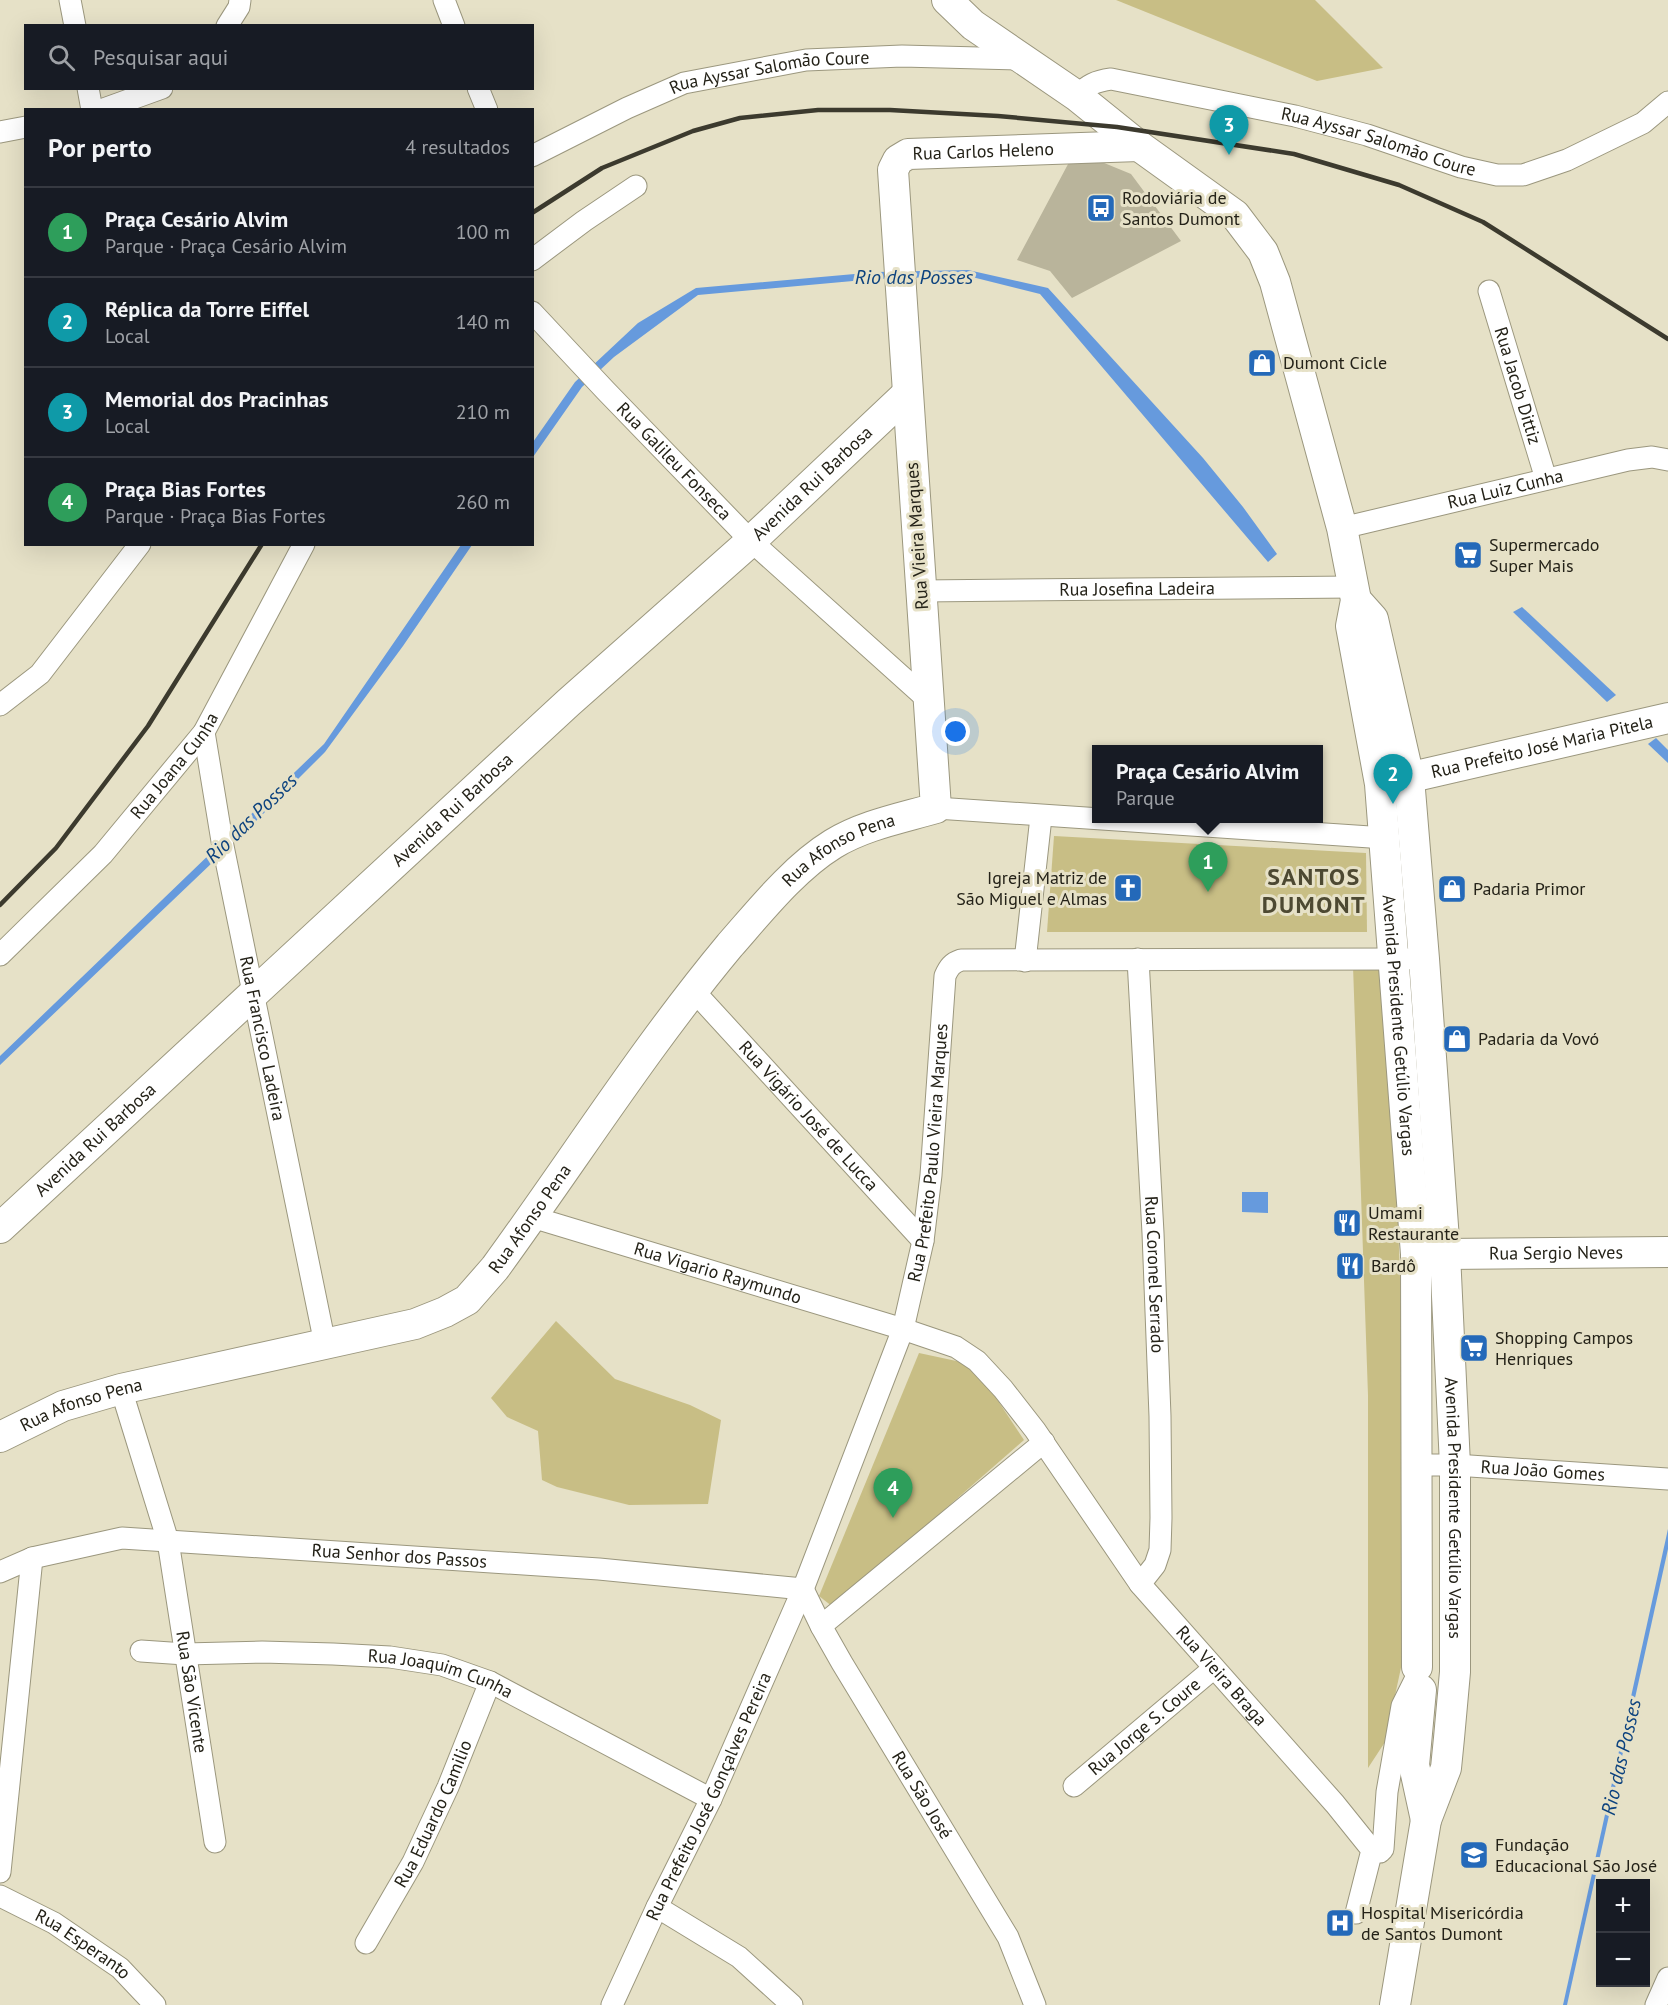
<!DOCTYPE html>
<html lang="pt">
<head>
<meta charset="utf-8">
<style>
  :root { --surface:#171b24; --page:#242831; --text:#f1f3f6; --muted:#9ea1a6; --line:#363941; --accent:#2469b9 }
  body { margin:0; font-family:"PT Sans",sans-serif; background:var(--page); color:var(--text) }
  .controls { position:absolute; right:18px; bottom:18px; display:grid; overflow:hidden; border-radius:0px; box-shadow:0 6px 24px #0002 }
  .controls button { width:54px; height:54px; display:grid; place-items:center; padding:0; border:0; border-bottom:2px solid var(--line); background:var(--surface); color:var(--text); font:30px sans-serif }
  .you { position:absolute; left:956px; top:732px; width:21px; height:21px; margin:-15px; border:4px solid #fff; border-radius:50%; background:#1a73e8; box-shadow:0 0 0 9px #1a73e833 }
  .badge { display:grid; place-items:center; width:39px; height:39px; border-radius:50%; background:var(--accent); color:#fff; font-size:20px; font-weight:700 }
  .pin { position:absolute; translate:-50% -50px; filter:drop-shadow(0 2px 3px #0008) }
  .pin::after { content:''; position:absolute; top:32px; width:21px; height:18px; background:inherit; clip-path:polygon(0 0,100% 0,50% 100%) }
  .popup { position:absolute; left:1092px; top:745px; width:231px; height:78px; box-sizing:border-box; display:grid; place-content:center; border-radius:0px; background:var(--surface); filter:drop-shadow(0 2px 4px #0005); font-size:20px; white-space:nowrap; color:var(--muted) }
  .popup b { font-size:22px; color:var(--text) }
  .popup::after { content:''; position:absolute; left:50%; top:100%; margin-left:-12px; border:12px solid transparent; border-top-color:var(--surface) }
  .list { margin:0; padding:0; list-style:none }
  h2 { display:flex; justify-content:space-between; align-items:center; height:78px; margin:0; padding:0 24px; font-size:26px }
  h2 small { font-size:20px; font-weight:400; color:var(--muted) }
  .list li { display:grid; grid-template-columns:39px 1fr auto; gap:18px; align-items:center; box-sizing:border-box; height:90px; padding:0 24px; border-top:2px solid var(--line) }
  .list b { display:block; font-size:22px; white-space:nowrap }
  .list p { margin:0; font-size:20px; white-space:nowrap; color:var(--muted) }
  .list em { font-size:20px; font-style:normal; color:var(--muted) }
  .icon { flex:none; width:33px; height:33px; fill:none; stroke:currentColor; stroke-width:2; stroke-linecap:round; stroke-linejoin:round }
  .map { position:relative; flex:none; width:1668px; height:2005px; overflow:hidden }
  .search { position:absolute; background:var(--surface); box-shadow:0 6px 24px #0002; left:24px; top:24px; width:510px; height:66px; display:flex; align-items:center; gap:15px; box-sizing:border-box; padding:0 21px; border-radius:0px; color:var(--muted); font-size:22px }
  .panel { position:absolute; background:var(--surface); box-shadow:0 6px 24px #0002; left:24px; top:108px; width:510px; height:438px; border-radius:0px }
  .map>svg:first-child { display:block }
</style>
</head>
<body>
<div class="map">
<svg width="1668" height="2005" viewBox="0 0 1668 2005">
  <rect width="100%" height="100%" fill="#e6e1c7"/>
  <g fill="#c8be85">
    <polygon points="1116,0 1315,0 1383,68 1317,81"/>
    <polygon points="1054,836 1366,853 1367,932 1047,932"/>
    <polygon points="1353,966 1389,968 1404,1391 1402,1663 1385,1742 1368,1768 1368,1395"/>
    <polygon points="556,1321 615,1379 690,1405 721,1420 708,1504 629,1505 557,1487 542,1480 538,1431 507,1417 491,1398"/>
    <polygon points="919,1353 961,1362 979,1372 1024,1440 833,1607 819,1596"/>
  </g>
  <g fill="#669add">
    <polygon points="968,270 1048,288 1203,458 1243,507 1277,554 1268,562 1040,294 968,276 875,279 698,295 614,357 582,387 533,457 533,442 575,382 638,323 696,288 877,272"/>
    <polygon points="461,545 472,545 403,646 325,752 256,821 0,1065 0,1056 324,744"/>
    <polygon points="1522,607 1616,695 1607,702 1513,612"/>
    <polygon points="1656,738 1668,750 1668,763 1648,744"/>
    <polygon points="1242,1192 1268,1192 1268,1213 1242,1212"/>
    <polygon points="1668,1529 1668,1549 1567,2005 1563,2005"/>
  </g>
  <polygon fill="#b9b49b" points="1075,151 1131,174 1181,241 1072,298 1050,271 1017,260"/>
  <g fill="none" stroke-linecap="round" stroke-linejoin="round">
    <g stroke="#9b977e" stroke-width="23">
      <g id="street">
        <polyline points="70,0 75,26"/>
        <polyline points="444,0 454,26"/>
        <polyline points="227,26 239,7 240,0"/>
        <polyline points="88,88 92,110"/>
        <polyline points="478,88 487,110"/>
        <path id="s1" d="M1077 96C1087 85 1096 81 1111 79L1295 116 1367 135 1461 167 1497 175H1523L1567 160 1643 123 1668 102"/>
        <polyline points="101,110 162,88"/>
        <polyline points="0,132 26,127"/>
        <path id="s2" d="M532 156 627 108 684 83 806 60 902 56 1022 59"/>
        <polyline points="532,260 584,221 636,186"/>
        <path id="s3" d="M1489 291 1546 479"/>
        <path id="s4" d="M532 312 605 390 751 541 928 700"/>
        <path id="s5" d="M1342 528 1628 460 1652 457 1668 460"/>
        <path id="s6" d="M921 591 1354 587"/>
        <polyline points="0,705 40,674 140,544"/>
        <path id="s7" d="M204 732 222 841 325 1344"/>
        <polyline points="936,808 1385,838"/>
        <path id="s8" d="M0 955 103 854 204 732 304 544"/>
        <path id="s9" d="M1138 959 1153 1233 1160 1416 1161 1518 1160 1550 1155 1565 1140 1584"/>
        <polyline points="1025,961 1041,817"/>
        <path id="s10" d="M693 990 923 1241"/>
        <path id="s11" d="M532 1217 903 1329 956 1347 977 1361 1003 1389 1035 1430 1140 1584 1335 1804 1372 1850 1356 1913"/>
        <path id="s12" d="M121 1389 168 1541 215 1842"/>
        <path id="s13" d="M1417 1465H1455L1668 1479"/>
        <path id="s14" d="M0 1572 32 1558 122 1538 599 1569 803 1589"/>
        <path id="s15" d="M803 1589 821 1626 842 1663 1008 1937 1035 2005"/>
        <polyline points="821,1626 1044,1442"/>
        <path id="s16" d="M141 1651 185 1654 262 1652 333 1654 390 1657 442 1665 490 1682 711 1799"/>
        <path id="s17" d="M1074 1786 1214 1668"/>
        <polyline points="1372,1850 1380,1852 1383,1849 1387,1792 1402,1706 1415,1680"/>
        <polyline points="0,1872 32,1558"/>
        <path id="s18" d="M0 1896 54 1923 120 1968 155 2005"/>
        <polyline points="657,1907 739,1957 792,2005"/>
        <path id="s19" d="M366 1943 413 1862 448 1787 490 1682"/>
        <path id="s20" d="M612 2005 657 1907 711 1799 803 1589 903 1329 923 1241 931 1175 945 976C949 967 952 963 961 960L1407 959"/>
        <polyline points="1656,2005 1668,1978"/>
      </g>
    </g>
    <g stroke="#9b977e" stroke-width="32">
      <g id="secondary">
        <path id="s21" d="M947 0 973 25 1077 96 1139 146 1235 215 1263 252 1275 282 1342 528 1356 600 1351 626 1380 784 1416 1254 1417 1667"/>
        <path id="s22" d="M1356 600 1373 619 1409 778 1424 959 1445 1254 1455 1465V1672L1449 1738 1446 1768 1426 1820 1395 2005"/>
        <path id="s23" d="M1390 782 1668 718"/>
        <path id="s24" d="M0 1228 568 703 751 541 907 394"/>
        <path id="s25" d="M1445 1254 1668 1252"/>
        <path id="s26" d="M0 1437 63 1406 121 1389 415 1324 445 1312 467 1300 495 1268C573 1161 645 1047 730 945 760 911 794 868 833 844 864 825 902 818 936 808L893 170 898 160 908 154 1139 146"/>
        <polyline points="1421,1690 1414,1765 1426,1820"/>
      </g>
    </g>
    <use href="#street" stroke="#fff" stroke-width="21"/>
    <use href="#secondary" stroke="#fff" stroke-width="30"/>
    <g stroke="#3c3a2e" stroke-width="4.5">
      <polyline points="532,213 602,168 693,131 740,118 818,110 890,110 998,116 1117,127 1294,154 1399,185 1483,222 1668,339"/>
      <polyline points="0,905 56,848 148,726 262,544"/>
    </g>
  </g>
  <defs>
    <g id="bus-square" transform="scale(1.5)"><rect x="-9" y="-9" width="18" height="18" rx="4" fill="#2469b9" stroke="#e6e1c7"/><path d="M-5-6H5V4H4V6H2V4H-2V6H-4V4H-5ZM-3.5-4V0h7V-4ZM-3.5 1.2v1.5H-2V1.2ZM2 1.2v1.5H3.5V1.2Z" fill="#fff"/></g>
    <g id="shop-square" transform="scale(1.5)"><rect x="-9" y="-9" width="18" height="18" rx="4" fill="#2469b9" stroke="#e6e1c7"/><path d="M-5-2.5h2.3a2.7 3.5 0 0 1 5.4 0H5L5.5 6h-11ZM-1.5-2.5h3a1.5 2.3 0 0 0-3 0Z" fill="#fff"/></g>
    <g id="supermarket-square" transform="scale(1.5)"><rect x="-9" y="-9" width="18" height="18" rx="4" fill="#2469b9" stroke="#e6e1c7"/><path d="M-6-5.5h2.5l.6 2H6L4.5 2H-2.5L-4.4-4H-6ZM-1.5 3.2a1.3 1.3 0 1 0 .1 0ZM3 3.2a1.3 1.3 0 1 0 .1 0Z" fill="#fff"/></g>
    <g id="church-square" transform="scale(1.5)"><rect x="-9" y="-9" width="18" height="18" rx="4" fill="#2469b9" stroke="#e6e1c7"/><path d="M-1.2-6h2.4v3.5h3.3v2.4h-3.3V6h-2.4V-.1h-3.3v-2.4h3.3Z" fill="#fff"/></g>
    <g id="restaurant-square" transform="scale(1.5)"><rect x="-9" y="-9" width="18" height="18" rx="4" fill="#2469b9" stroke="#e6e1c7"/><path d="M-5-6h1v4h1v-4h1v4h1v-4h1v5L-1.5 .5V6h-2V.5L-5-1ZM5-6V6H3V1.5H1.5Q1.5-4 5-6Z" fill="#fff"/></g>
    <g id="university-square" transform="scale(1.5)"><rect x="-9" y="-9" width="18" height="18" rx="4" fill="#2469b9" stroke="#e6e1c7"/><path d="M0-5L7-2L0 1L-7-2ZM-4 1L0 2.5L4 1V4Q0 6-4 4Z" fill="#fff"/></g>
    <g id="hospital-square" transform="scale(1.5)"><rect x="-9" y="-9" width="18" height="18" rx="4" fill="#2469b9" stroke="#e6e1c7"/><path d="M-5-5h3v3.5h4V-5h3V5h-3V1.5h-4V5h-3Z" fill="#fff"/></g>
  </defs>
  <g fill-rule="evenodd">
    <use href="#bus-square" x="1101" y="208"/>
    <use href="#shop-square" x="1262" y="363"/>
    <use href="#supermarket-square" x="1468" y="555"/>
    <use href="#church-square" x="1128" y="888"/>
    <use href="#shop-square" x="1452" y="889"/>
    <use href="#shop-square" x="1457" y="1039"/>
    <use href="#restaurant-square" x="1347" y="1223"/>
    <use href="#restaurant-square" x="1350" y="1266"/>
    <use href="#supermarket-square" x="1474" y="1348"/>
    <use href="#university-square" x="1474" y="1855"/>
    <use href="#hospital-square" x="1340" y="1923"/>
  </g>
  <g text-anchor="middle" stroke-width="6" stroke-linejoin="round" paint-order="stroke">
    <g font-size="18" fill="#242218" stroke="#e6e1c7">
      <text dy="6" stroke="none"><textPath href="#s2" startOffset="255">Rua Ayssar Salomão Coure</textPath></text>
      <text dy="6" stroke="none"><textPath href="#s1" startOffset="314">Rua Ayssar Salomão Coure</textPath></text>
      <text dy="6" stroke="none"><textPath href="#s26" startOffset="1923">Rua Carlos Heleno</textPath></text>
      <text dy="6" stroke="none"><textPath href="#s3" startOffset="99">Rua Jacob Dittiz</textPath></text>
      <text dy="6" stroke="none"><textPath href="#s4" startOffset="206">Rua Galileu Fonseca</textPath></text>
      <text dy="6" stroke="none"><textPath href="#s24" startOffset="1102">Avenida Rui Barbosa</textPath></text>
      <text dy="6" stroke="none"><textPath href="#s5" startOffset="168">Rua Luiz Cunha</textPath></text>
      <text transform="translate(917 536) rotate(-94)" y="6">Rua Vieira Marques</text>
      <text dy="6" stroke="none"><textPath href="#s6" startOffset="216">Rua Josefina Ladeira</textPath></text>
      <text dy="6" stroke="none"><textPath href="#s23" startOffset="156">Rua Prefeito José Maria Pitela</textPath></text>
      <text dy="6" stroke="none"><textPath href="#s8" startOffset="258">Rua Joana Cunha</textPath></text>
      <text dy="6" stroke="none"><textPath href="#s24" startOffset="616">Avenida Rui Barbosa</textPath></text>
      <text dy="6" stroke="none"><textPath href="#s26" startOffset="1078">Rua Afonso Pena</textPath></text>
      <text dy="6" stroke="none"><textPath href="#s21" startOffset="1196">Avenida Presidente Getúlio Vargas</textPath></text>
      <text dy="6" stroke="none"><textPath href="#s7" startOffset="312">Rua Francisco Ladeira</textPath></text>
      <text dy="6" stroke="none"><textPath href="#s10" startOffset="171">Rua Vigário José de Lucca</textPath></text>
      <text dy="6" stroke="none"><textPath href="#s24" startOffset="130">Avenida Rui Barbosa</textPath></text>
      <text dy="6" stroke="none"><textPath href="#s20" startOffset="915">Rua Prefeito Paulo Vieira Marques</textPath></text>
      <text dy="6" stroke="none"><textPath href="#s26" startOffset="592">Rua Afonso Pena</textPath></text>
      <text dy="6" stroke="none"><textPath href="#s25" startOffset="111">Rua Sergio Neves</textPath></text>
      <text dy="6" stroke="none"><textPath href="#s11" startOffset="194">Rua Vigario Raymundo</textPath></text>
      <text dy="6" stroke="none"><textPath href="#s9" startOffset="316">Rua Coronel Serrado</textPath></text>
      <text dy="6" stroke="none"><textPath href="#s26" startOffset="88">Rua Afonso Pena</textPath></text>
      <text dy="6" stroke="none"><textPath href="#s13" startOffset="126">Rua João Gomes</textPath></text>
      <text dy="6" stroke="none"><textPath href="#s22" startOffset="920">Avenida Presidente Getúlio Vargas</textPath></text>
      <text dy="6" stroke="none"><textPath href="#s14" startOffset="405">Rua Senhor dos Passos</textPath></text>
      <text dy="6" stroke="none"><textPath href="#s16" startOffset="302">Rua Joaquim Cunha</textPath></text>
      <text dy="6" stroke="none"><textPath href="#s11" startOffset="868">Rua Vieira Braga</textPath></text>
      <text dy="6" stroke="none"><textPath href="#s12" startOffset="312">Rua São Vicente</textPath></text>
      <text dy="6" stroke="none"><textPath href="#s17" startOffset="92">Rua Jorge S. Coure</textPath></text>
      <text dy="6" stroke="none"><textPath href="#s15" startOffset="238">Rua São José</textPath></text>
      <text dy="6" stroke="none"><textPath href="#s20" startOffset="230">Rua Prefeito José Gonçalves Pereira</textPath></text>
      <text dy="6" stroke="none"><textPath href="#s19" startOffset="146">Rua Eduardo Camilio</textPath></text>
      <text dy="6" stroke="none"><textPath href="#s18" startOffset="96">Rua Esperanto</textPath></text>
    </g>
    <g font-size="18" fill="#242218" stroke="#e6e1c7" text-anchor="start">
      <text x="1122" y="204">Rodoviária de<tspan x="1122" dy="21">Santos Dumont</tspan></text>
      <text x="1283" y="369">Dumont Cicle</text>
      <text x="1489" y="551">Supermercado<tspan x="1489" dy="21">Super Mais</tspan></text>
      <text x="1107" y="884" text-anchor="end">Igreja Matriz de<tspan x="1107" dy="21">São Miguel e Almas</tspan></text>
      <text x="1473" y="895">Padaria Primor</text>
      <text x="1478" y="1045">Padaria da Vovó</text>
      <text x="1368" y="1219">Umami<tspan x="1368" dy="21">Restaurante</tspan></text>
      <text x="1371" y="1272">Bardô</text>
      <text x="1495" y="1344">Shopping Campos<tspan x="1495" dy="21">Henriques</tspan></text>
      <text x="1495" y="1851">Fundação<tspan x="1495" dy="21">Educacional São José</tspan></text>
      <text x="1361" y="1919">Hospital Misericórdia<tspan x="1361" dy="21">de Santos Dumont</tspan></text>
    </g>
    <g font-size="20" font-style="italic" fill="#0c427e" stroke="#e6e1c7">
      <text x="914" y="284">Rio das Posses</text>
      <text transform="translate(251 818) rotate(-44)" y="7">Rio das Posses</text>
      <text transform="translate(1621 1757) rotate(-77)" y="7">Rio das Posses</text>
    </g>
    <g font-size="24" font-weight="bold" letter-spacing="1.5" fill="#4d4932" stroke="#e6e1c7">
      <text x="1314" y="885">SANTOS<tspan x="1314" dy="28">DUMONT</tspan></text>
    </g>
  </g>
</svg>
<div class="controls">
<button>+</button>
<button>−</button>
</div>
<div class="you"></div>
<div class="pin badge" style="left:1208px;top:892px;background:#2e9e5b">1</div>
<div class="popup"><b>Praça Cesário Alvim</b>Parque</div>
<div class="pin badge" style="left:1393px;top:804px;background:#0f9aa8">2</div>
<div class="pin badge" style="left:1229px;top:155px;background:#0f9aa8">3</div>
<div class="pin badge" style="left:893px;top:1518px;background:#2e9e5b">4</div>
<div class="search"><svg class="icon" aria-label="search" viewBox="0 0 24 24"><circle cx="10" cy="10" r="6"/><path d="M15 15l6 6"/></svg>Pesquisar aqui</div>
<section class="panel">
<h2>Por perto<small>4 resultados</small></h2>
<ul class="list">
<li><span class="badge" style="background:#2e9e5b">1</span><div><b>Praça Cesário Alvim</b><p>Parque · Praça Cesário Alvim</p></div><em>100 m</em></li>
<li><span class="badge" style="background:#0f9aa8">2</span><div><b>Réplica da Torre Eiffel</b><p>Local</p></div><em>140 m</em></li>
<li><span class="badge" style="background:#0f9aa8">3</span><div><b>Memorial dos Pracinhas</b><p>Local</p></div><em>210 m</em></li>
<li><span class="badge" style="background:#2e9e5b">4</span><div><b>Praça Bias Fortes</b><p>Parque · Praça Bias Fortes</p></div><em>260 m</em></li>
</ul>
</section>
</div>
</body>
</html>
